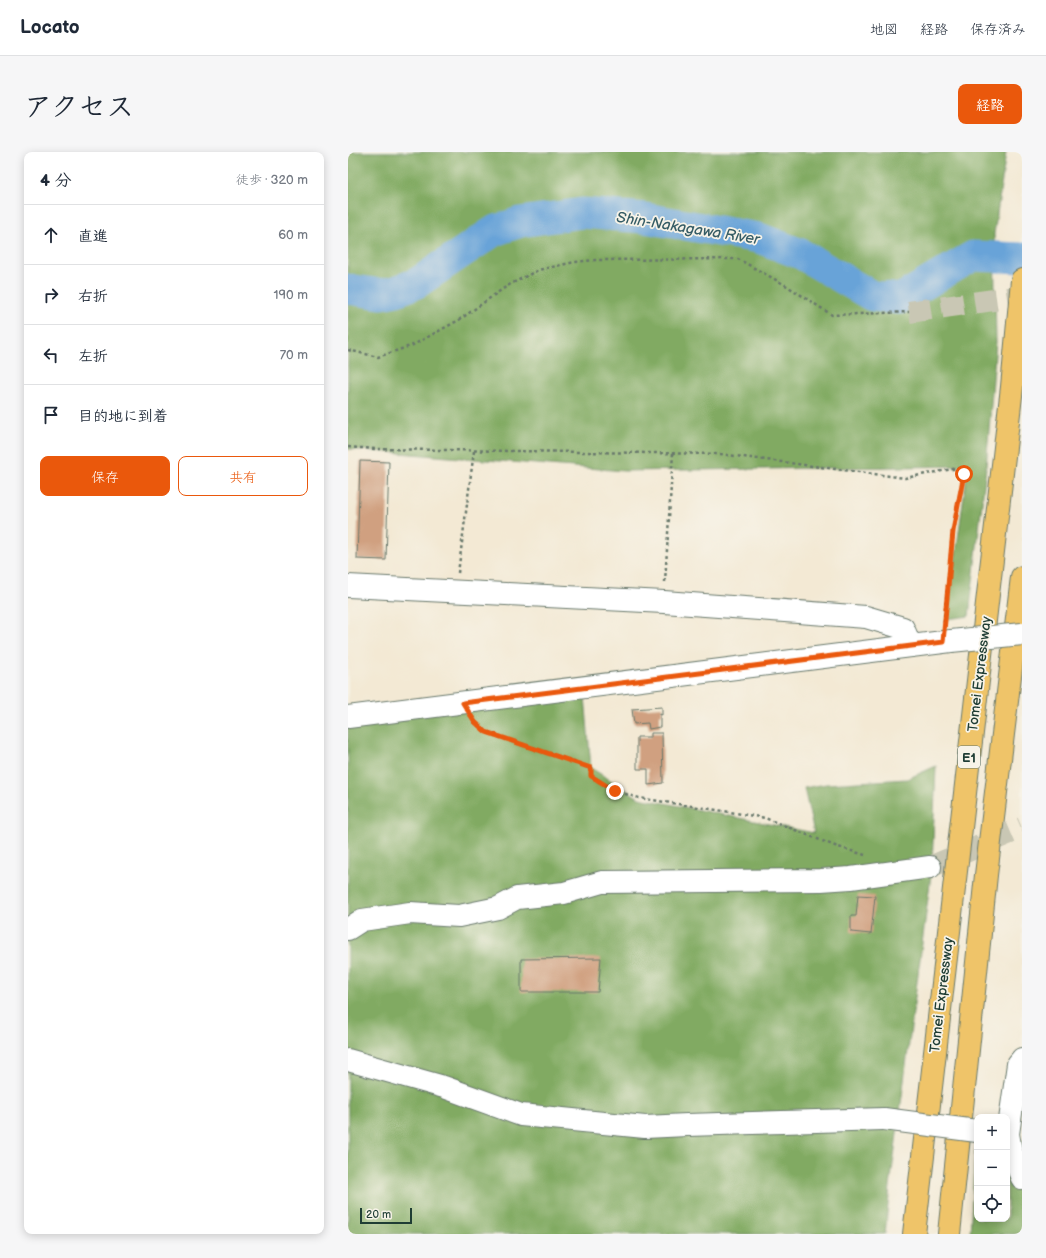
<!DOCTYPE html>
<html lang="ja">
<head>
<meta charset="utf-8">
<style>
  :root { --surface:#fff; --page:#f6f6f7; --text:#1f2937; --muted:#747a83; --line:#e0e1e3; --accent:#ea580c }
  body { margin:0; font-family:"Balsamiq Sans","Klee One",sans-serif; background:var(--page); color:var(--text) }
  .controls { position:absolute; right:12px; bottom:12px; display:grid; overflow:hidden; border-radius:8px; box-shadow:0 2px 10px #0003 }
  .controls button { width:36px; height:36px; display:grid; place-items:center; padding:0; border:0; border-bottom:1px solid var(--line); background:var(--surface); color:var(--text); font:20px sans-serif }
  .scale { position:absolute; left:12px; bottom:10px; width:52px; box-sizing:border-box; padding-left:4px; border:2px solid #1f3d34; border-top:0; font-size:11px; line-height:14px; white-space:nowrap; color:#1f3d34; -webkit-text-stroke:3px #f7f3e8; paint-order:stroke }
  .stop { position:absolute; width:12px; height:12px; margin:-9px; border:3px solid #ea580c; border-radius:50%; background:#fff }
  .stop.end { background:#ea580c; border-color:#fff; box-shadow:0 1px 4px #0008 }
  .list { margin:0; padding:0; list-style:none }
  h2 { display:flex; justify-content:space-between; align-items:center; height:52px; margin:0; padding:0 16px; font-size:17px }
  h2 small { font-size:13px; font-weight:400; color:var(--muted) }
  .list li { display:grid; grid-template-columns:26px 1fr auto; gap:12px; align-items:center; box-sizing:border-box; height:60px; padding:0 16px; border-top:1px solid var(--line) }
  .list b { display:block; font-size:15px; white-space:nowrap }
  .list em { font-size:13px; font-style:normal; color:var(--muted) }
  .actions { display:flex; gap:8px; padding:12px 16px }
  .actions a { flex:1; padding:9px 0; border:1px solid var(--accent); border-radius:8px; text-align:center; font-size:14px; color:var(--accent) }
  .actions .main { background:var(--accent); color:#fff }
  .icon { flex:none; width:22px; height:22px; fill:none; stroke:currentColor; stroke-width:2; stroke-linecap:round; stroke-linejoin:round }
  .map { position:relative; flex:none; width:674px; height:1082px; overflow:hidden; border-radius:8px }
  header { display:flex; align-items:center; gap:24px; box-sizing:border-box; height:56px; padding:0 20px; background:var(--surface); border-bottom:1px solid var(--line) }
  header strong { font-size:19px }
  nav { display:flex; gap:22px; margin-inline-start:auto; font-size:14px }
  .intro { display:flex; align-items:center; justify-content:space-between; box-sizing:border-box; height:96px; padding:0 24px }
  h1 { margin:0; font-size:28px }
  .button { padding:10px 18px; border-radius:8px; background:var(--accent); color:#fff; font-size:14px; font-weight:700 }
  main { display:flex; gap:24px; padding:0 24px }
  aside { flex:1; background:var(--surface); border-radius:8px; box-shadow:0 2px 10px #0003 }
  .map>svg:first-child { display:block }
</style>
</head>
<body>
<header>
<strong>Locato</strong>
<nav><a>地図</a><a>経路</a><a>保存済み</a></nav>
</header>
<div class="intro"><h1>アクセス</h1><a class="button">経路</a></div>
<main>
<aside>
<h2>4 分<small>徒歩 · 320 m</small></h2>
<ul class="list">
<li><svg class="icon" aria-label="ahead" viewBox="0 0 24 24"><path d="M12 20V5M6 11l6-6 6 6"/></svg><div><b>直進</b></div><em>60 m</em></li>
<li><svg class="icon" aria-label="right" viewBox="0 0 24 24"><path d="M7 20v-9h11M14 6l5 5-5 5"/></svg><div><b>右折</b></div><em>190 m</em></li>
<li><svg class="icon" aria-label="left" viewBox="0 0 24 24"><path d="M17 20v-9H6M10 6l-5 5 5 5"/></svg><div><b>左折</b></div><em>70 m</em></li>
<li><svg class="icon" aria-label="arrive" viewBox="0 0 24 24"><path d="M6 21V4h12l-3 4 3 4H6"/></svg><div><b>目的地に到着</b></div></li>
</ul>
<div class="actions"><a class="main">保存</a><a>共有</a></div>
</aside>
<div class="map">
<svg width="674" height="1082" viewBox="0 0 674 1082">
  <rect width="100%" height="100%" fill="#f7f3e8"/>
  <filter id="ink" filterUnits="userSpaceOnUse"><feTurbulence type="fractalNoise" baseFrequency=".025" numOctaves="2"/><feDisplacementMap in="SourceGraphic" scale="8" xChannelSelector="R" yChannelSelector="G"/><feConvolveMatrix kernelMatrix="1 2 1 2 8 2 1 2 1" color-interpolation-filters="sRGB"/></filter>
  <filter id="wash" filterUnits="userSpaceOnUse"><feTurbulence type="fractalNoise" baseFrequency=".012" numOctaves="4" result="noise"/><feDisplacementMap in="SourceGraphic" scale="16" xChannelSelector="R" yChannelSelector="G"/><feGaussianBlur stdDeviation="0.9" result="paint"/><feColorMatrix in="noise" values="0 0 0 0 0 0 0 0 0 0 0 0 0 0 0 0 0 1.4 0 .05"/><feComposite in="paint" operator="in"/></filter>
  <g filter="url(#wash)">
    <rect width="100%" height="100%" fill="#f3e9d4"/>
    <g fill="#81aa62" stroke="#50744b">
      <polygon points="0,0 658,0 646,82 648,190 638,316 621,464 599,467 620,314 276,319 0,297"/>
      <polygon points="237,544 243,616 291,646 466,681 456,636 478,632 559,627 588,614 584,716 542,1035 537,1082 0,1082 0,558"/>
      <polygon points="674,988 674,1082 622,1082 627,998 629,998 629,1067 659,1067 659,991"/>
    </g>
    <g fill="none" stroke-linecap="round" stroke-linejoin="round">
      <polyline stroke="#68a3d8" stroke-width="31" points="0,137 33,142 48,139 69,131 146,79 172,70 234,61 297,66 411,86 453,102 524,144 552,147 625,104 674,106"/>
    </g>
    <g id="blocks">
      <g fill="#d0a080">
        <polygon points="12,309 41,310 38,408 9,407"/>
        <polygon points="314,555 314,563 312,562 312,575 301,577 300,571 286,572 284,557"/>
        <polygon points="303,581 314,581 315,631 300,633 300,617 289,617 289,585 303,585"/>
        <polygon points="510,743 527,744 523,782 503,780 503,764 508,764"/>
        <polygon points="253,806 250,840 173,840 173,807"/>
      </g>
    </g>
  </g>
  <g filter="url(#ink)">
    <use href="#blocks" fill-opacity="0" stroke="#69796c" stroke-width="1"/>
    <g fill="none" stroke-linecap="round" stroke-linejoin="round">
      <g stroke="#c9c7b4" stroke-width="22" stroke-dasharray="22 11" stroke-linecap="butt">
        <polyline points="561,160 674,144"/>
        <polyline points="582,715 674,676"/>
      </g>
      <g stroke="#69796c" stroke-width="24">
        <g id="minor">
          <polyline points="0,434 316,450 518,465 555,476 563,494"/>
          <polyline points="0,565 603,489"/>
          <polyline points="0,777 14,768 62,761 111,764 150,756 169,746 216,741 254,730 473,728 503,726 582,715"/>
          <polyline points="674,907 670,912 660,982 663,999 674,1026"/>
          <polyline points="0,908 96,935 173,963 297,975 339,973 536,967"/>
        </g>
      </g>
      <g stroke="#69796c" stroke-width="24">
        <g id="highway">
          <polyline points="566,1082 664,235 674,128"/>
          <polyline points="601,1082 638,723 674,425"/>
        </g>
      </g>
      <g stroke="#69796c" stroke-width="2.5" stroke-dasharray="3 3" stroke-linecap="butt">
        <polyline points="0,198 30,205 65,193 111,168 159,134 190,118 227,110 247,108 390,107 439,134 484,163 561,160"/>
        <polyline points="0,295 27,297 372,302 557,326 610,316 616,322 605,379 596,471"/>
        <polyline points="110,421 126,299"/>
        <polyline points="317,430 325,301"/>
        <polyline points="126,569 138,580 243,616 243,624 267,639 291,646 382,660 417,666 487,694 517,703"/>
      </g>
      <use href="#minor" stroke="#fff" stroke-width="22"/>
      <use href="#highway" stroke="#efc469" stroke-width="22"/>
      <g stroke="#69796c" stroke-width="24" stroke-linecap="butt">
        <g id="minor-bridge">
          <polyline points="603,489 674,482"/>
          <polyline points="536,967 629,979"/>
        </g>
      </g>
      <use href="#minor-bridge" stroke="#fff" stroke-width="22"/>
    </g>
  </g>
  <g fill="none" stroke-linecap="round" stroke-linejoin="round" filter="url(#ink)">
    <polyline stroke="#ea580c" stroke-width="5" points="267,639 243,624 243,616 138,580 127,570 115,551 595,490 605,379 616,322"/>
  </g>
  <g text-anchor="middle" stroke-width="3.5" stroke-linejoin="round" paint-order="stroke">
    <rect fill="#f7f3e8" stroke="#60746a" stroke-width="1" x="610" y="594" width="22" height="22" rx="3"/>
    <g font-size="13" font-weight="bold" fill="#1f3d34">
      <text x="621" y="610">E1</text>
    </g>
    <g font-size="14" fill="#1f3d34" stroke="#f7f3e8">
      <text transform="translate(631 522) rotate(-83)" y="5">Tomei Expressway</text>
      <text transform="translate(593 843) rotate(-83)" y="5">Tomei Expressway</text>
    </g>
    <g font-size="15" font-style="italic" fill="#355c65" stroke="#f7f3e8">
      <text transform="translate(340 76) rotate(9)" y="5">Shin-Nakagawa River</text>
    </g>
  </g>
</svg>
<div class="controls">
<button>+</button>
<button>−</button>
<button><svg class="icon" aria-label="locate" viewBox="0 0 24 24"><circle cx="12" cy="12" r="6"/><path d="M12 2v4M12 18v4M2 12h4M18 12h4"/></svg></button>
</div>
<div class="scale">20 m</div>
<div class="stop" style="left:616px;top:322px"></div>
<div class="stop end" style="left:267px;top:639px"></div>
</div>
</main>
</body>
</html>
